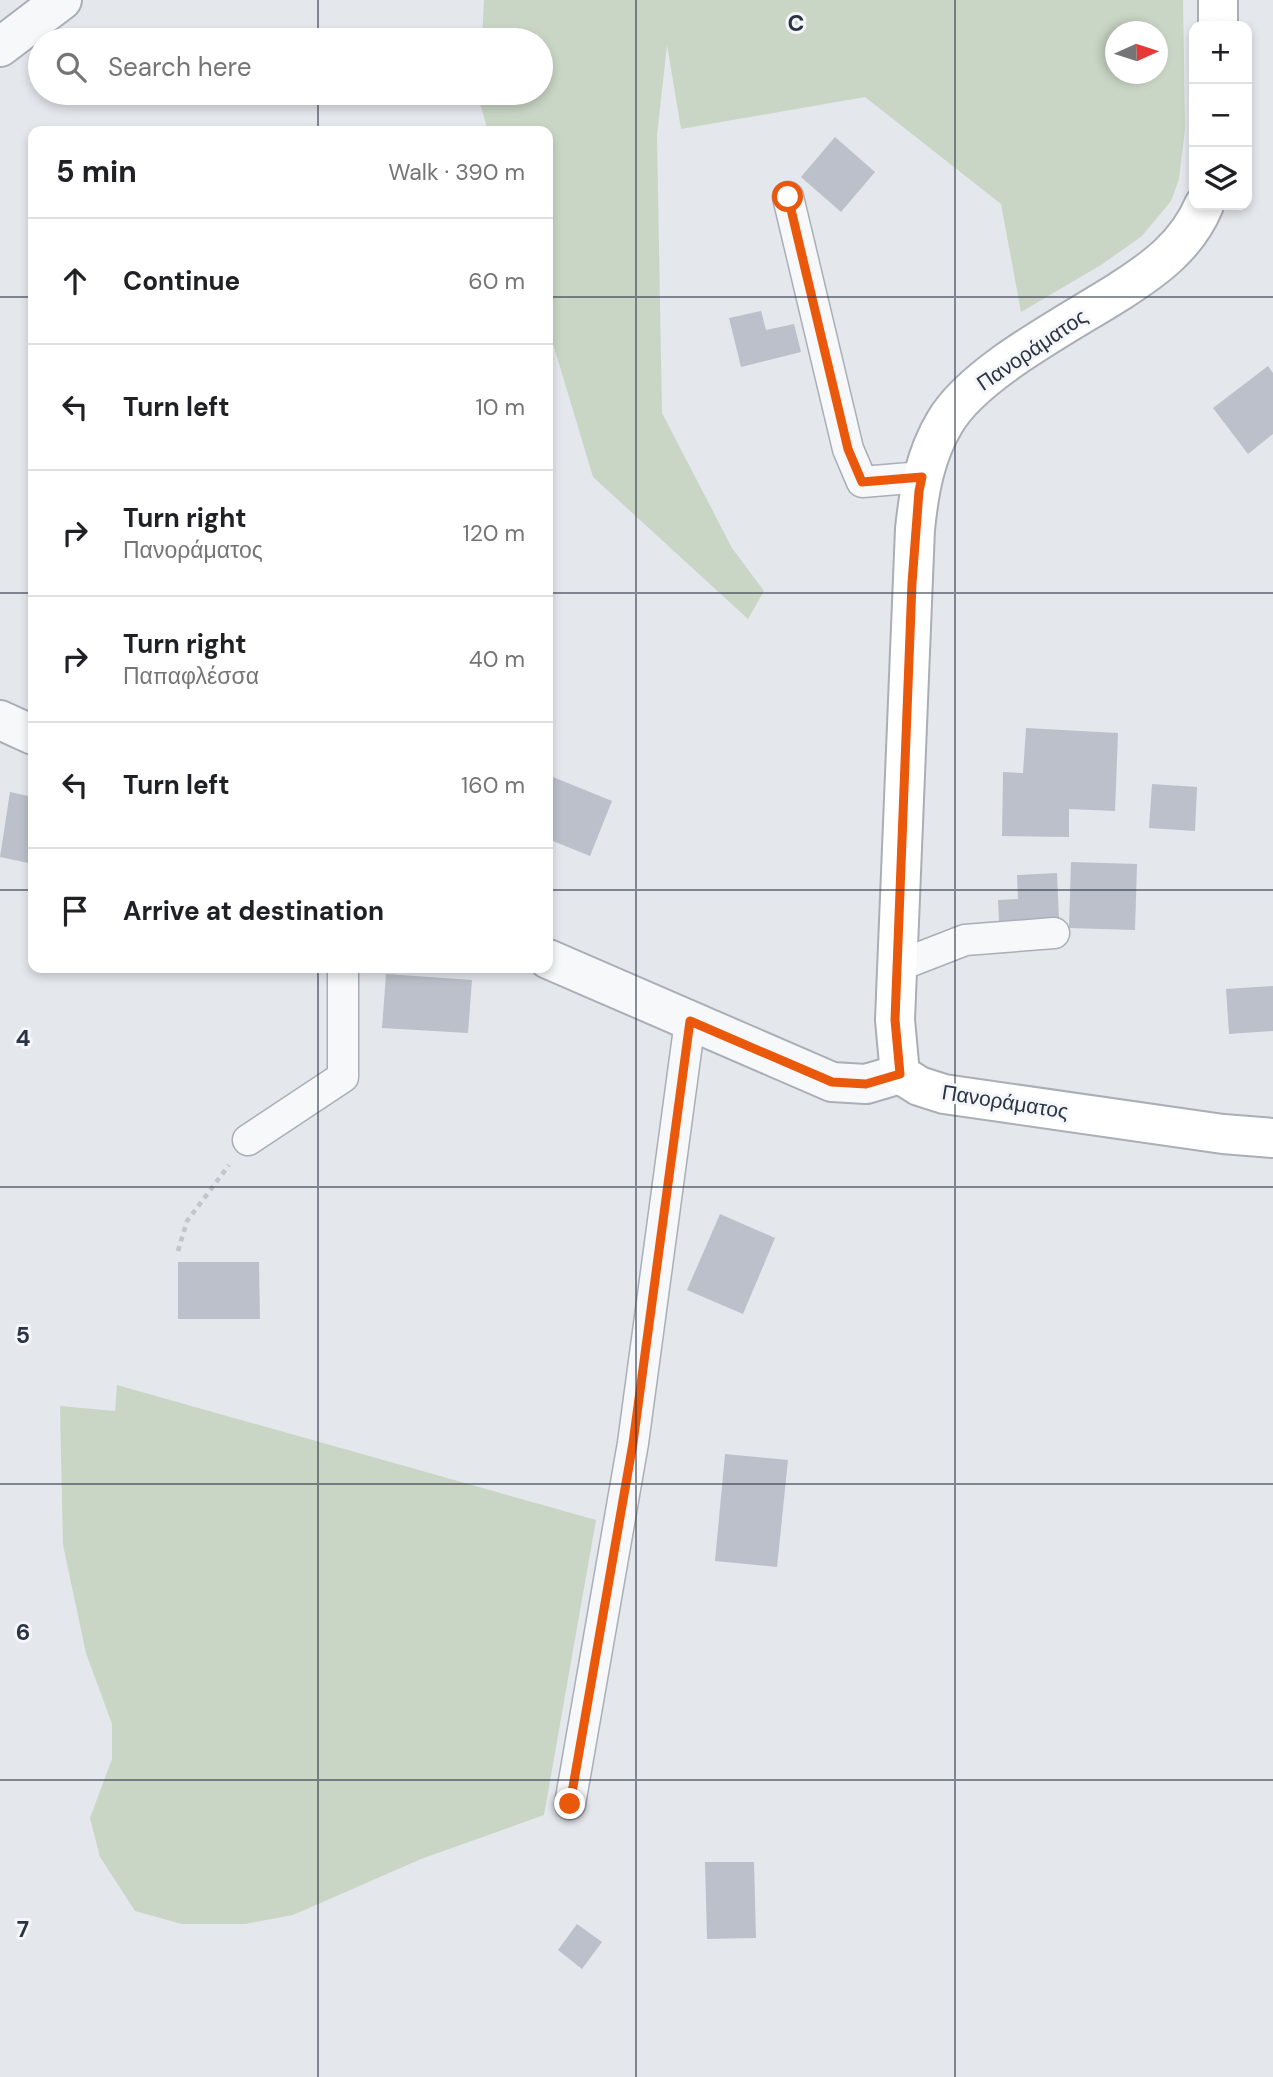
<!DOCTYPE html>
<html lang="en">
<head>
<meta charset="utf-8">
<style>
  :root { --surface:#fff; --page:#f6f6f6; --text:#202124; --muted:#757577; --line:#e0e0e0 }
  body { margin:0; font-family:"DM Sans",sans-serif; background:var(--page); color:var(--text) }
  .controls { position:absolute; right:21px; top:21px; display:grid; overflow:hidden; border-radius:14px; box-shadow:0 4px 10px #0003 }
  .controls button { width:63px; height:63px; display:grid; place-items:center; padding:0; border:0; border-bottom:2px solid var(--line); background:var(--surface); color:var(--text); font:35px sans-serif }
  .compass { position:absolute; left:1105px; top:21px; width:63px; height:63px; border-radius:50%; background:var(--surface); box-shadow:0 4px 10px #0003; rotate:87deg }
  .stop { position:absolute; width:21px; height:21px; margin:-16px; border:5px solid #ea580c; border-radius:50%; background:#fff }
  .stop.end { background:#ea580c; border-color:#fff; box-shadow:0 2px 7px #0008 }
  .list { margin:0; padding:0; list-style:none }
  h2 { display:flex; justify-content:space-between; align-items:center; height:91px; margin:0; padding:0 28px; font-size:30px }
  h2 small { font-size:23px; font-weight:400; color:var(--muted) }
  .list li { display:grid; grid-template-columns:46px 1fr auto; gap:21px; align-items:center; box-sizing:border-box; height:126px; padding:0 28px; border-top:2px solid var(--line) }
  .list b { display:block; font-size:26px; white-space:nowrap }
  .list p { margin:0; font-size:23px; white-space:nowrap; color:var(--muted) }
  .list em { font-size:23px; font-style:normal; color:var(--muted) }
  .icon { flex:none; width:38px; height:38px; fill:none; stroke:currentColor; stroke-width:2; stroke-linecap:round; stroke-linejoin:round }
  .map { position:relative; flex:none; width:1273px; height:2077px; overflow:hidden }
  .search { position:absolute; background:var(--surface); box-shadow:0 4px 10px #0003; left:28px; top:28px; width:525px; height:77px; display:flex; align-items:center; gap:18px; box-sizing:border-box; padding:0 24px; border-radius:38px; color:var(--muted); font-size:26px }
  .panel { position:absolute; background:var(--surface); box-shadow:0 4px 10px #0003; left:28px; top:126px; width:525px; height:847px; border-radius:14px }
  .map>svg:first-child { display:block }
</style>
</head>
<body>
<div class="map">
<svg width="1273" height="2077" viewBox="0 0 1273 2077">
  <rect width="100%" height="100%" fill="#e4e7ec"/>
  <g fill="#c9d6c5" fill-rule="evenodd">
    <path d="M484 0H1183L1185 129 1179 179 1171 201 1142 236 1101 265 1021 312 1001 204 865 97 681 129 667 45 657 135 662 413 732 548 764 591 748 619 593 477 548 327V131H488L479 100V93H541V40H482ZM1116 32H1158V74H1116Z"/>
    <polygon points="117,1385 596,1520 544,1815 421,1859 293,1915 245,1924 182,1924 135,1911 100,1857 90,1818 112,1759 112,1724 86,1653 63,1545 60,1406 115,1411"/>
  </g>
  <g fill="#bbc0ca">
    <polygon points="835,137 875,172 841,212 801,177"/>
    <polygon points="761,311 766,330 794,324 801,352 741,367 729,318"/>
    <polygon points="1268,366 1273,373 1273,434 1248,454 1213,408"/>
    <polygon points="1026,728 1118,733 1115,811 1069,809 1069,837 1002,836 1003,772 1023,773"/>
    <polygon points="548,775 612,801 590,856 548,839"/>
    <polygon points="1152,784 1197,787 1195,831 1149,828"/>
    <polygon points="10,792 33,797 33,864 0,857"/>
    <polygon points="1071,862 1137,864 1135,930 1069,928"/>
    <polygon points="1057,873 1059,918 999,921 998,900 1018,899 1017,875"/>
    <polygon points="386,974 472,980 468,1033 382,1028"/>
    <polygon points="1273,986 1273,1031 1229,1034 1226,989"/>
    <polygon points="720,1214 775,1238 743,1314 687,1290"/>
    <polygon points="178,1262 259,1262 260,1319 178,1319"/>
    <polygon points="725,1454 788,1460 777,1567 715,1561"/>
    <polygon points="705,1862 754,1862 756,1938 707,1939"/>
    <polygon points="577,1924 602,1942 582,1969 558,1950"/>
  </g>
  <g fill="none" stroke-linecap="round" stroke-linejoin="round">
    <g stroke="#a9aeb7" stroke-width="33">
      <g id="minor">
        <polyline points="788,197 848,449 862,482 922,477"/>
        <polyline points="898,966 965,940 1054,933"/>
        <polyline points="248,1140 343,1077 343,968"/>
        <polyline points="570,1804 633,1443 690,1021"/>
      </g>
    </g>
    <g stroke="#a9aeb7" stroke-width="42">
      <g id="tertiary">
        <polyline points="0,47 62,0"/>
        <polyline points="0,720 33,735"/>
        <polyline points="548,959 832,1082 866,1084 900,1074"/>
      </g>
    </g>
    <g stroke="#a9aeb7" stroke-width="42">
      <g id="secondary">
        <polyline points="1218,26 1218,0"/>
        <path d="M1204 205C1187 245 1156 268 1120 291 1070 323 974 372 945 422 925 455 919 491 915 529L895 1020 900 1074 919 1086 944 1094 1223 1134 1273 1138"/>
      </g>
    </g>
    <polyline stroke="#c2c5cb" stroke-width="4.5" stroke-dasharray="5 5" stroke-linecap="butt" points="178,1251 187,1221 229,1165"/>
    <use href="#minor" stroke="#f7f8fa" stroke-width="30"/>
    <use href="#tertiary" stroke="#f7f8fa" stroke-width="38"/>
    <use href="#secondary" stroke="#fff" stroke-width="38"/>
  </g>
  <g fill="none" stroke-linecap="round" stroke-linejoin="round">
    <polyline stroke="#ea580c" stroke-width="9" points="570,1804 633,1443 690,1021 832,1082 866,1084 900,1074 895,1020 912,583 919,491 922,477 862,482 848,449 788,197"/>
  </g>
  <path fill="none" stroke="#2b3445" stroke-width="2" stroke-opacity="0.55" d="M318 0V40M636 0V2077M955 0V2077M318 93V131M0 297H33M548 297H1273M0 593H33M548 593H1273M0 890H33M548 890H1273M318 968V2077M0 1187H1273M0 1484H1273M0 1780H1273"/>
  <g text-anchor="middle" stroke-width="6" stroke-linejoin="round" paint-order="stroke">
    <g font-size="21" fill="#2b3445" stroke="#f4f6f9">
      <text transform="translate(1032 350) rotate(-34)" y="7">Πανοράματος</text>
      <text transform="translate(1005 1102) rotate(9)" y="7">Πανοράματος</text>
    </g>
  </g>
  <g font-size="23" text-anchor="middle" font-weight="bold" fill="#2b3445" stroke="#f4f6f9" stroke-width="6" stroke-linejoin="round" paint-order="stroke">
    <text x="796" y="31">C</text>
    <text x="23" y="1046">4</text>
    <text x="23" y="1343">5</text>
    <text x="23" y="1640">6</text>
    <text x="23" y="1937">7</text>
  </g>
</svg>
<div class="controls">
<button>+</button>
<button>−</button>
<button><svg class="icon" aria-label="layers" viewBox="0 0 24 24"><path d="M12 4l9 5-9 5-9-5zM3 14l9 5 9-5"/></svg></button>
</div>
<svg class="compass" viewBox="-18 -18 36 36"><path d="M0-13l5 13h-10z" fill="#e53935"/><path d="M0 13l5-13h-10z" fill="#757577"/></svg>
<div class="stop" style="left:788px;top:197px"></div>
<div class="stop end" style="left:570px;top:1804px"></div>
<div class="search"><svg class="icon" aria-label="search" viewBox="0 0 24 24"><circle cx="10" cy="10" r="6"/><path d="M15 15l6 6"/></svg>Search here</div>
<section class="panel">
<h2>5 min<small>Walk · 390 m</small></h2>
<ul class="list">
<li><svg class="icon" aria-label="ahead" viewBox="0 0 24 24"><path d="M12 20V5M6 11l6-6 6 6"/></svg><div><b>Continue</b></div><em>60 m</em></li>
<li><svg class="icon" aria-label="left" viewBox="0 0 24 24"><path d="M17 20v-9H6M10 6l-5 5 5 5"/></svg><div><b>Turn left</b></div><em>10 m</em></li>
<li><svg class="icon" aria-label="right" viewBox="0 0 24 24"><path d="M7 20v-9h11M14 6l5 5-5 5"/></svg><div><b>Turn right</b><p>Πανοράματος</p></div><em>120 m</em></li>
<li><svg class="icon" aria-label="right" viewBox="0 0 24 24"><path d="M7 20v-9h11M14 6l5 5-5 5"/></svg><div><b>Turn right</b><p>Παπαφλέσσα</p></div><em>40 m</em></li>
<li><svg class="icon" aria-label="left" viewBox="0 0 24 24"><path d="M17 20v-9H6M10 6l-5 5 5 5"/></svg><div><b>Turn left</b></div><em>160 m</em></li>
<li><svg class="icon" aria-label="arrive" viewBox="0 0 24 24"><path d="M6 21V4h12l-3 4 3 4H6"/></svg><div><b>Arrive at destination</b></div></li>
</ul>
</section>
</div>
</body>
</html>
